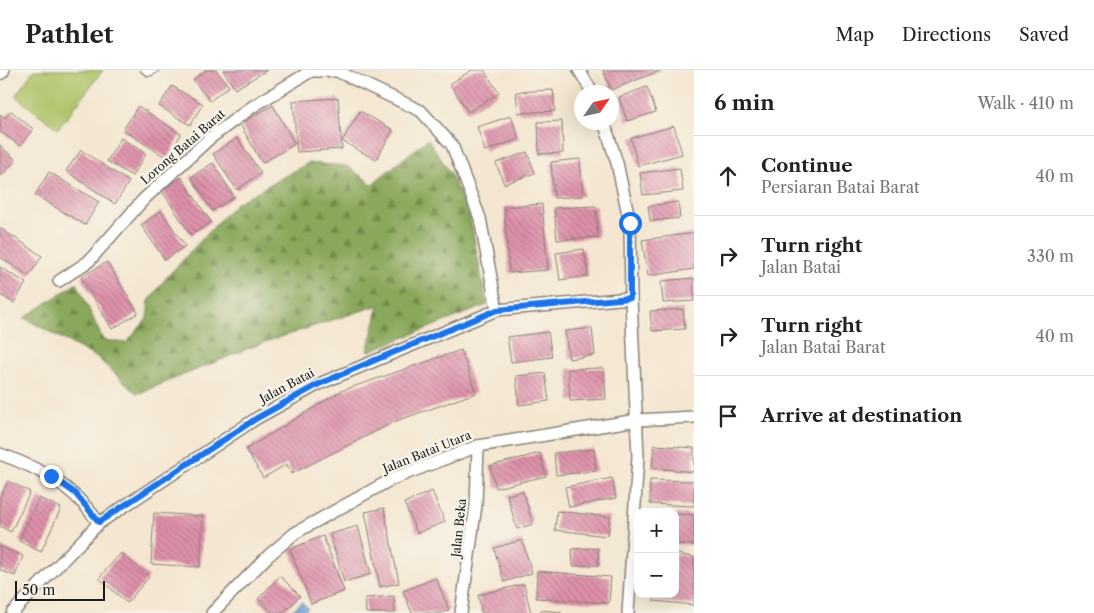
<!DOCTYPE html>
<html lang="en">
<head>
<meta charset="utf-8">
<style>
  :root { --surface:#fff; --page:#f2f2f2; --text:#222; --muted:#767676; --line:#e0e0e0 }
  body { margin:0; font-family:"Libre Caslon Text",serif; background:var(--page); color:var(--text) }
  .controls { position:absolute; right:15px; bottom:15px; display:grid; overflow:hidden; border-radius:10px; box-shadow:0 5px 20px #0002 }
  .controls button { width:45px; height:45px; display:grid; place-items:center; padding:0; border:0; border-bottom:1px solid var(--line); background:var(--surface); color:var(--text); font:25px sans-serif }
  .compass { position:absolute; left:574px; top:15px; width:45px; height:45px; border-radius:50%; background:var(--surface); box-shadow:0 5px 20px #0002; rotate:56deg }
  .scale { position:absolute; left:15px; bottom:12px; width:90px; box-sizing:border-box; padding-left:5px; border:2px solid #1c1c1c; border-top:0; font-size:14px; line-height:18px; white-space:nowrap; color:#1c1c1c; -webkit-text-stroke:4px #f7f3e8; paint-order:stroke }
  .stop { position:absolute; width:15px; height:15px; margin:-11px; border:4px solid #1a73e8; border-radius:50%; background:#fff }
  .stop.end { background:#1a73e8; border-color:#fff; box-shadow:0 1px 5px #0008 }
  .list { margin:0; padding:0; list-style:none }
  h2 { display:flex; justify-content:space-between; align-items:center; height:65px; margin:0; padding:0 20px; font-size:21px }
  h2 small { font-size:16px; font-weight:400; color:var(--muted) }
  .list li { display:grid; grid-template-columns:32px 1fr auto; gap:15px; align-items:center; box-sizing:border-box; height:80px; padding:0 20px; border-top:1px solid var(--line) }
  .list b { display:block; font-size:19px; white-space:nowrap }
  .list p { margin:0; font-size:16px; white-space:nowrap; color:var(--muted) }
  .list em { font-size:16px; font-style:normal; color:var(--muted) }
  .icon { flex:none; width:28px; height:28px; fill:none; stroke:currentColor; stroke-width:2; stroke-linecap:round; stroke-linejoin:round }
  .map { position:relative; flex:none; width:694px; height:543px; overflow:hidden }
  header { display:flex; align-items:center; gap:30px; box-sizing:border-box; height:70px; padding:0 25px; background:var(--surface); border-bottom:1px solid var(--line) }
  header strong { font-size:24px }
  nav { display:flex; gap:28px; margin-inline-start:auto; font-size:18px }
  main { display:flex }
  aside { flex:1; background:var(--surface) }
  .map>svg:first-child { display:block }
</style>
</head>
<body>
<header>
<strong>Pathlet</strong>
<nav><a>Map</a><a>Directions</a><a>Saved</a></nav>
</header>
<main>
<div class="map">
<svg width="694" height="543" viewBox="0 0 694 543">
  <defs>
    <pattern id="forest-firs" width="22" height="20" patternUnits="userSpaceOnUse" patternTransform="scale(1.25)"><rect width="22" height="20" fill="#8aa85b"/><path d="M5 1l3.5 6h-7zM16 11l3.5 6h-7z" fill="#70884a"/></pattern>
    <pattern id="water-ripples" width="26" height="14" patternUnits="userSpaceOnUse" patternTransform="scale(1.25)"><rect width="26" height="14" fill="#689fd6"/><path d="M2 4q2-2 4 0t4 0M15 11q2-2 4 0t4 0" fill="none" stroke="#5581ad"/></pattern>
    <pattern id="building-back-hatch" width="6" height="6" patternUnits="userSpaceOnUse" patternTransform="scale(1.25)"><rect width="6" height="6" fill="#df91ab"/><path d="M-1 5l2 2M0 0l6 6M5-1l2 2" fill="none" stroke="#b4768a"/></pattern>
  </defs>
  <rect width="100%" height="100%" fill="#f7f3e8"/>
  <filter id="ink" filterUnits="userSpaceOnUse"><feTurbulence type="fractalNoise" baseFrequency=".02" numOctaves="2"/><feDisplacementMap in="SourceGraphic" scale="10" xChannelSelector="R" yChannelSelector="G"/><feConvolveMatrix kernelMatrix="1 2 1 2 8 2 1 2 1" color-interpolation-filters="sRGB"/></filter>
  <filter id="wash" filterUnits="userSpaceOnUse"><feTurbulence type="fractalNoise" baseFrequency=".0096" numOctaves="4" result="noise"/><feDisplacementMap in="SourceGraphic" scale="20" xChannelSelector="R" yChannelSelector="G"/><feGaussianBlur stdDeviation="1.12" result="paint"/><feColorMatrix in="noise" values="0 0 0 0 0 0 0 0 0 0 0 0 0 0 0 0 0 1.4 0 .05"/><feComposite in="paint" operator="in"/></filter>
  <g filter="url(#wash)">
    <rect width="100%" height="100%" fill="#f4e6d0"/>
    <polygon fill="#adc266" stroke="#646f41" points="34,0 103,0 58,59 15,26"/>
    <polygon fill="url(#forest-firs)" stroke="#53623c" points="428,69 450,103 470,148 487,235 367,282 379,235 262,273 137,324 98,288 24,248 77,213 103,270 126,273 147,249 149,231 166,208 235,134 308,93 347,96 372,114"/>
    <polygon fill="url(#water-ripples)" stroke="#425e79" points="302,532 308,538 302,543 289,543"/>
    <g id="blocks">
      <g fill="url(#building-back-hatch)">
        <polygon points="206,0 216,0 229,16 210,31 193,10"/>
        <polygon points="223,0 267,0 235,19"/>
        <polygon points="472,0 484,0 499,23 468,42 450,14"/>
        <polygon points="603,0 662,0 611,20"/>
        <polygon points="172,16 203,34 190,55 159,36"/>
        <polygon points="647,17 656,42 627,51 619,27"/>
        <polygon points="553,20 555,41 518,43 516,22"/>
        <polygon points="338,28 342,79 297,82 293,31"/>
        <polygon points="273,35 295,74 262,93 240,54"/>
        <polygon points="138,36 181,64 167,88 123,60"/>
        <polygon points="11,41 33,59 20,76 0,61 0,44 5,48"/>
        <polygon points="360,41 393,60 376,90 342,71"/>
        <polygon points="511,46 519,69 485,81 477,57"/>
        <polygon points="562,51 563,83 539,84 538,52"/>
        <polygon points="674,56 682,84 638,96 631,68"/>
        <polygon points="121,68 146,84 132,106 107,91"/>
        <polygon points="237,68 261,103 237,120 213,84"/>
        <polygon points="0,75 16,90 0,107"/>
        <polygon points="81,80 129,112 115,134 66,101"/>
        <polygon points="527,82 535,103 504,114 496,93"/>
        <polygon points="580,89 583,126 554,128 551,92"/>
        <polygon points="213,93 234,127 212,141 191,107"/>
        <polygon points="680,98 683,121 643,125 640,103"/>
        <polygon points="49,102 99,132 85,155 35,125"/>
        <polygon points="181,107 211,152 191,165 162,121"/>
        <polygon points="678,132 680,148 650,151 648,136"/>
        <polygon points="542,134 548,200 509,203 504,137"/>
        <polygon points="596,136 598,167 557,170 554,138"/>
        <polygon points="161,141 185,176 165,190 141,155"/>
        <polygon points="0,158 42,186 29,206 0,187"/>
        <polygon points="694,163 694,199 648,206 642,170"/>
        <polygon points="584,179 588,206 560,210 556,183"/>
        <polygon points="107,192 138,243 112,259 81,207"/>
        <polygon points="0,197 26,213 14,233 0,225"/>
        <polygon points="694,208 694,231 663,233 661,211"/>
        <polygon points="683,239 685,259 652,261 650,241"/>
        <polygon points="592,258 595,285 569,289 565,261"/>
        <polygon points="548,262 552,287 511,292 507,267"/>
        <polygon points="461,280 476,323 396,351 291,404 287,394 263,408 246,379 341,321"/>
        <polygon points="604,298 606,329 570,331 568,299"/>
        <polygon points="545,303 549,331 519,335 516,306"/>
        <polygon points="654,375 694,378 694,402 652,398"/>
        <polygon points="594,379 596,401 556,405 554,383"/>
        <polygon points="540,383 546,406 496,418 490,396"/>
        <polygon points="612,408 616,428 569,437 565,417"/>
        <polygon points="650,410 694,411 694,436 650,434"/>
        <polygon points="8,411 30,422 11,462 0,456 0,427"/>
        <polygon points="432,421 445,452 417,463 404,433"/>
        <polygon points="523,421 533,454 517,459 507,425"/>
        <polygon points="39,428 61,438 41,482 19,471"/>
        <polygon points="384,438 399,513 380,517 365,442"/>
        <polygon points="557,441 610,447 608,466 555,460"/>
        <polygon points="154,443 203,446 200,497 151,494"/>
        <polygon points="675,444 694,445 694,475 675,474"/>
        <polygon points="358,456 371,504 344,512 330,464"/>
        <polygon points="323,466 344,521 311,534 290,479"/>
        <polygon points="522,470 532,503 504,512 494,478"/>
        <polygon points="0,476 23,486 15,506 0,500"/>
        <polygon points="598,478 599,495 573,496 572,479"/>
        <polygon points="121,483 149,507 127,533 99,508"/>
        <polygon points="675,484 694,487 694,535 654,531 654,524 675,524"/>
        <polygon points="537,501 611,507 609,533 536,528"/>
        <polygon points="280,506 300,526 283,543 273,543 258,529"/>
        <polygon points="436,508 449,540 442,543 412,543 403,521"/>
        <polygon points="524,514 531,543 482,543 478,525"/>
        <polygon points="394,526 395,543 366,543 365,528"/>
        <polygon points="541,540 561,542 561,543 541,543"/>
      </g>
    </g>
  </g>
  <g filter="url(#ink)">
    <use href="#blocks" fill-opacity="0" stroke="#888176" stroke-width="1"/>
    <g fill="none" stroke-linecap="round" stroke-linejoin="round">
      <g stroke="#888176" stroke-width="8">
        <polyline id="lane" points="144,0 149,3 155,0"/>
      </g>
      <g stroke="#888176" stroke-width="14">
        <g id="street">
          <polyline points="579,0 592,22"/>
          <polyline points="604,52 617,93 630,153 631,228 638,387 628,543"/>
          <polyline points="59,211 89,191 144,129 210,68 252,37 311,1 337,1 421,41 452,75 480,148 497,240"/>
          <path d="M0 384C42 399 73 416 99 453"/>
          <polyline points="12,543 99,453 257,348 319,314 497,240 631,228"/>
          <polyline points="212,543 268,486 295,463 392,409 478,376 637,350 694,347"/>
          <polyline points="461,543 476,435 478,376"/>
        </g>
      </g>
      <g stroke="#888176" stroke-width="19">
        <polyline id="secondary" points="0,1 1,0"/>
      </g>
      <use href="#lane" stroke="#fff" stroke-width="5.5"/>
      <use href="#street" stroke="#fff" stroke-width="11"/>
      <use href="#secondary" stroke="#fff" stroke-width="16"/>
    </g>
  </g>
  <g fill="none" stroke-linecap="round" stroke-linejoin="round" filter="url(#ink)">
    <polyline stroke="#1a73e8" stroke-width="6" points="51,406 75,423 99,452 257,348 319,314 380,288 497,240 630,228 630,153"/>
  </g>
  <g text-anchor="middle" stroke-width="5" stroke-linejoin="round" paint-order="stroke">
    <g font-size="12" fill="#1c1c1c" stroke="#f7f3e8">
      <text transform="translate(183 77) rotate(-41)" y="4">Lorong Batai Barat</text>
      <text transform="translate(287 316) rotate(-28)" y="4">Jalan Batai</text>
      <text transform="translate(427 382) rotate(-22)" y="4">Jalan Batai Utara</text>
      <text transform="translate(459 458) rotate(-84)" y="4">Jalan Beka</text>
    </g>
  </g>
</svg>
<div class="controls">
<button>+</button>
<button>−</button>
</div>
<svg class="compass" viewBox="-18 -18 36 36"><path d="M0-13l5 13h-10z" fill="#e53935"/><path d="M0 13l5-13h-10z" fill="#767676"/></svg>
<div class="scale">50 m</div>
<div class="stop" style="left:630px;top:153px"></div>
<div class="stop end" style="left:51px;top:406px"></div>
</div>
<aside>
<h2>6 min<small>Walk · 410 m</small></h2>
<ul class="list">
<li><svg class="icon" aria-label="ahead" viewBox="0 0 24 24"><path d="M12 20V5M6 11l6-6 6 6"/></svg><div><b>Continue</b><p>Persiaran Batai Barat</p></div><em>40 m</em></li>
<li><svg class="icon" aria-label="right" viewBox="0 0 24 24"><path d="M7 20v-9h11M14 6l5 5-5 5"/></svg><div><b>Turn right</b><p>Jalan Batai</p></div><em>330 m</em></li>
<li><svg class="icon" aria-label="right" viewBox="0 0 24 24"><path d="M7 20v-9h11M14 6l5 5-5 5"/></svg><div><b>Turn right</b><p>Jalan Batai Barat</p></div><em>40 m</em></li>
<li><svg class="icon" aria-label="arrive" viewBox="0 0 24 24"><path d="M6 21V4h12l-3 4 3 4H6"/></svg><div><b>Arrive at destination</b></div></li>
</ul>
</aside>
</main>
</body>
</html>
